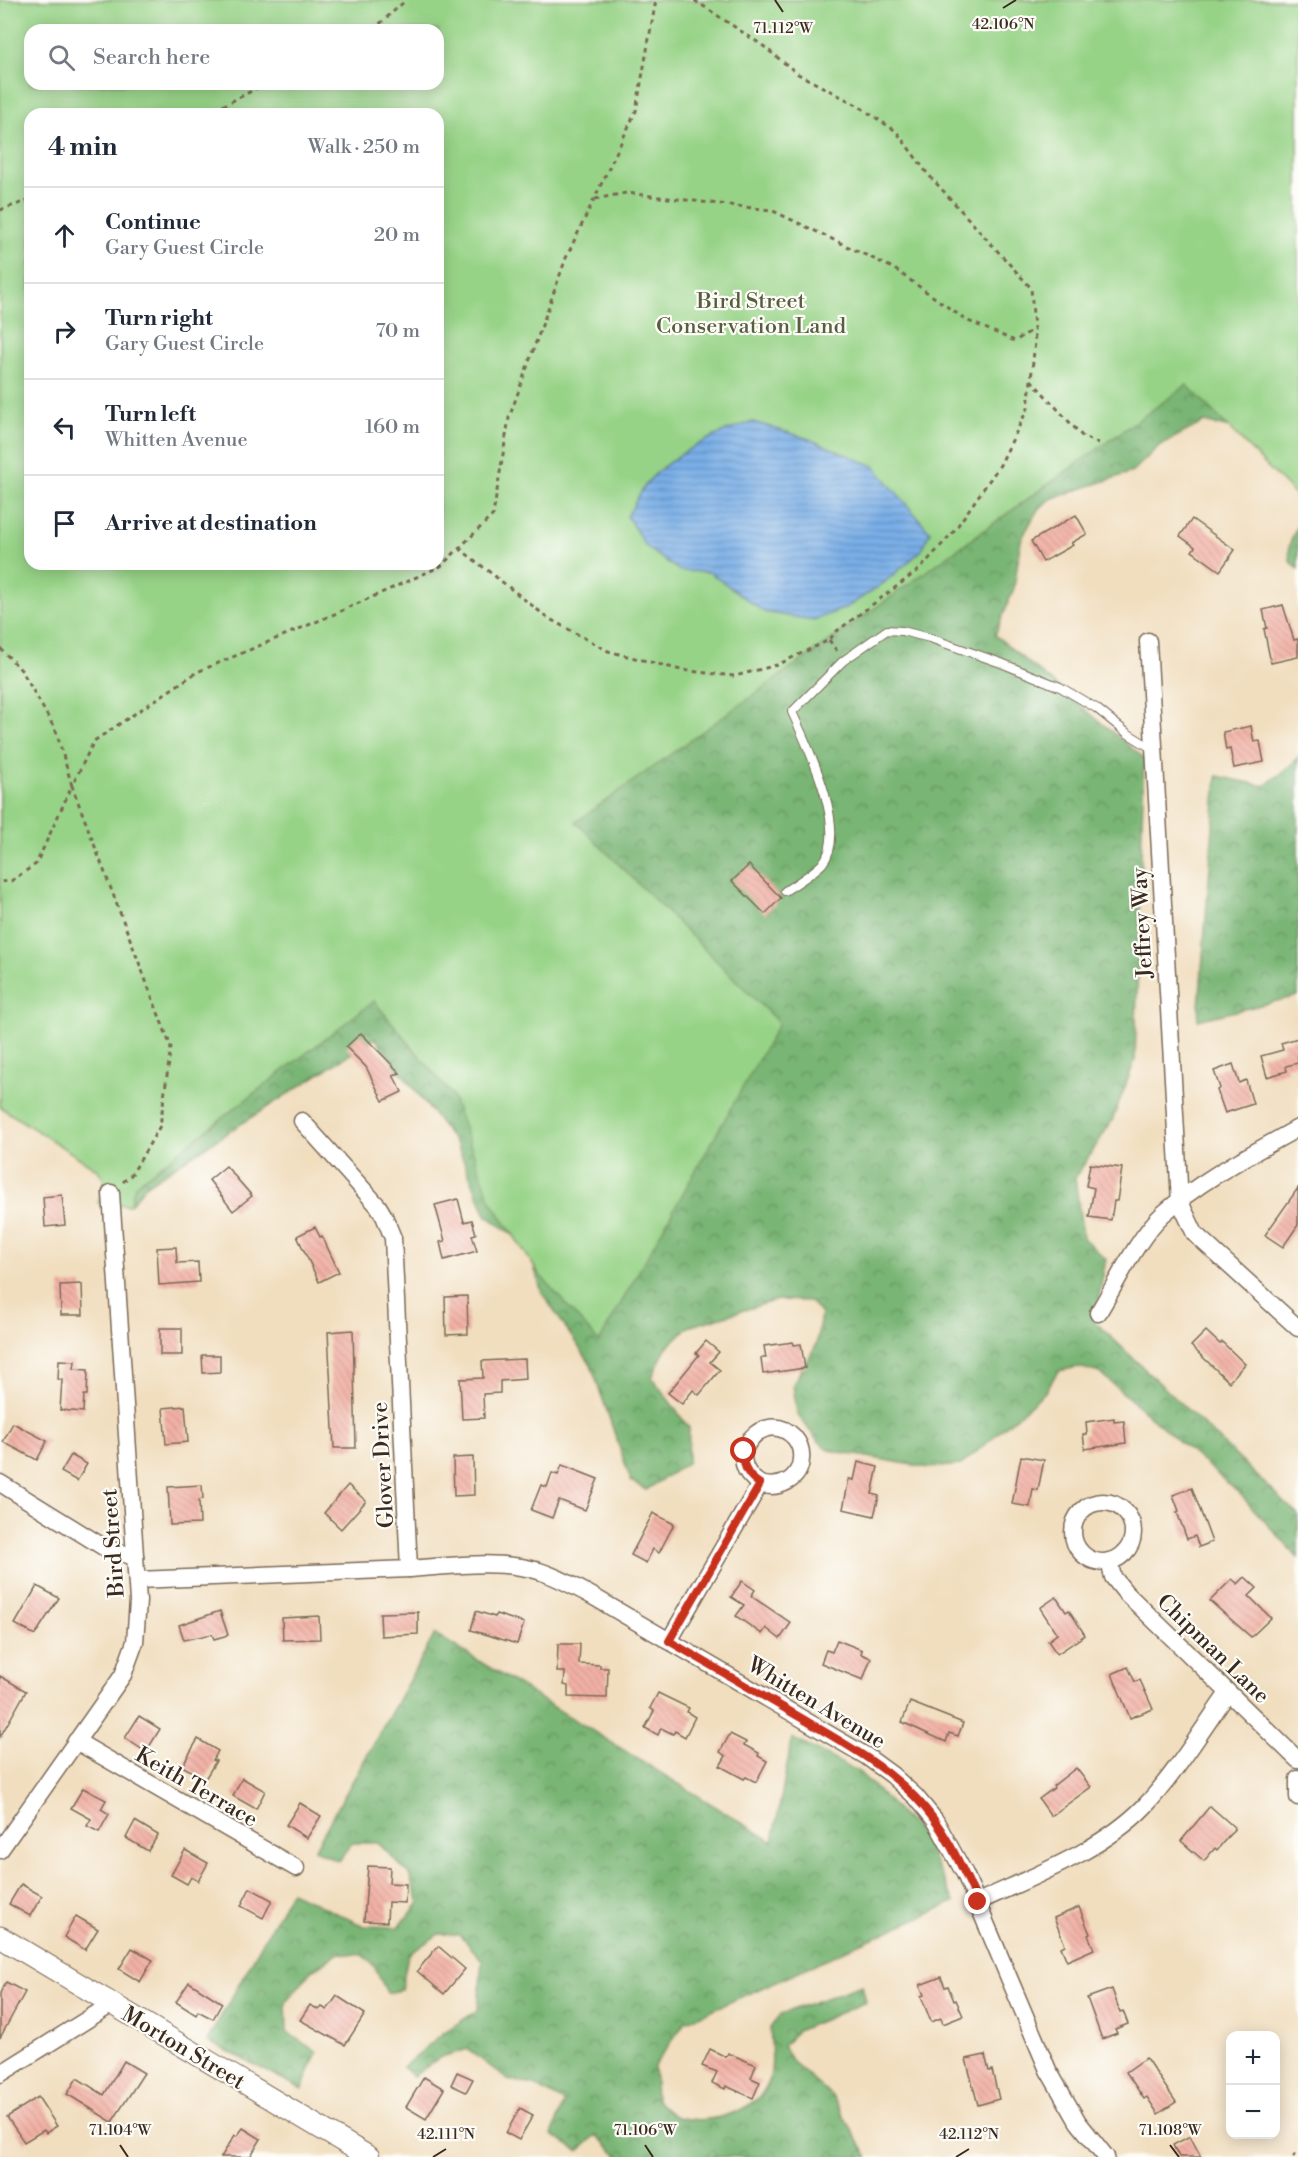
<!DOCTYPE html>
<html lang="en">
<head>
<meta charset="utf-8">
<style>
  :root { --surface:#fff; --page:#f2f2f3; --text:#1f2937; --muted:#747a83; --line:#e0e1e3 }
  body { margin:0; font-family:"Libre Bodoni",serif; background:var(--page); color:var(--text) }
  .controls { position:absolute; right:18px; bottom:18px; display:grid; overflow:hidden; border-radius:12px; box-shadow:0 3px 15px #0003 }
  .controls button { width:54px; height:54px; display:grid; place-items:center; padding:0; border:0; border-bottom:2px solid var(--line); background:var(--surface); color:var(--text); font:30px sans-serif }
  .stop { position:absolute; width:18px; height:18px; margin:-14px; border:4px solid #c8321e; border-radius:50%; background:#fff }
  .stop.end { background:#c8321e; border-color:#fff; box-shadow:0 2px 6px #0008 }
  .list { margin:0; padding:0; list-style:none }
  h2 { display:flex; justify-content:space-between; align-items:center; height:78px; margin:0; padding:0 24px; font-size:26px }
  h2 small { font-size:20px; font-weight:400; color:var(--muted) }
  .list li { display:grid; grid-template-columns:39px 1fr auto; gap:18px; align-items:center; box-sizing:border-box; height:96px; padding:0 24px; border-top:2px solid var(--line) }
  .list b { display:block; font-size:22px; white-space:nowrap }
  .list p { margin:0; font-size:20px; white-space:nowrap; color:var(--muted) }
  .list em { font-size:20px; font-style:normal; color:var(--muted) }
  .icon { flex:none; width:33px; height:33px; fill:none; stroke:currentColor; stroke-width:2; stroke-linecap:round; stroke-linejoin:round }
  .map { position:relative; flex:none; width:1298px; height:2157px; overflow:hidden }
  .search { position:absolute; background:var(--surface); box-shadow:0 3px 15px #0003; left:24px; top:24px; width:420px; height:66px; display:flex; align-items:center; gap:15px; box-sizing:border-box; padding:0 21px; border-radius:18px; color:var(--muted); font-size:22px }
  .panel { position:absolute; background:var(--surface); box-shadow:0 3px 15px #0003; left:24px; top:108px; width:420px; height:462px; border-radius:18px }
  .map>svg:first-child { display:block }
</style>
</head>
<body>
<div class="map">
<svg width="1298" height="2157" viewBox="0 0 1298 2157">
  <defs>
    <pattern id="forest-crowns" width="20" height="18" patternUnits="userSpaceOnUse" patternTransform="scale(1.5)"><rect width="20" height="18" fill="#79b574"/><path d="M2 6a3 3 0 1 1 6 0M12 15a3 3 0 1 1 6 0" fill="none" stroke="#64935f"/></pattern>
    <pattern id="water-rules" width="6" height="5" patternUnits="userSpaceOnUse" patternTransform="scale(1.5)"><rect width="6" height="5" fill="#79aee7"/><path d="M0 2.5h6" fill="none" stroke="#648ebb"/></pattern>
    <pattern id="building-back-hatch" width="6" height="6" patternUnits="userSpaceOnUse" patternTransform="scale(1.5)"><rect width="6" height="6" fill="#f2b1a5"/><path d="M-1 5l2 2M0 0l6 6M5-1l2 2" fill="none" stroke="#d0988e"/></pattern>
  </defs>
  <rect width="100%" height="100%" fill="#fdfcf7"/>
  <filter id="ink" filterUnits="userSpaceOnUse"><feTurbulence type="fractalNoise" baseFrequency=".0167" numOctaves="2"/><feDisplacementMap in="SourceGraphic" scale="12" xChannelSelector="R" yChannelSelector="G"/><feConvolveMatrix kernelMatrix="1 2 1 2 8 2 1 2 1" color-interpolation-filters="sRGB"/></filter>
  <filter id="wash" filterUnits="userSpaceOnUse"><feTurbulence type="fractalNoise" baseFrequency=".008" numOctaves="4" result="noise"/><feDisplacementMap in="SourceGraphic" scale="24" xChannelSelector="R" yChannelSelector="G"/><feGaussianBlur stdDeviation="1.35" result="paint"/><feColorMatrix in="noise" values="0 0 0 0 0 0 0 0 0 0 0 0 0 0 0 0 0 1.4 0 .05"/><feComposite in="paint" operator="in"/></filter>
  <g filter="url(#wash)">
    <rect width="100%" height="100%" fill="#f1debf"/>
    <g fill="url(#forest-crowns)" stroke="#5a7049" stroke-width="1.5" fill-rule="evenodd">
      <path d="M0 0H1298L1235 429 1204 422 1160 445 1132 472 1050 499 1037 511 1021 540 1014 588 995 635 1144 758 1135 1060 1112 1121 1075 1178 1083 1238 1106 1259 1097 1307 1091 1318 1298 1515V1558L1240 1494 1100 1373 1079 1367 1058 1371 1045 1392 961 1465 929 1468 829 1450 817 1440 797 1414 793 1384 816 1346 821 1314 810 1301 777 1300 688 1327 666 1348 652 1377 689 1428 688 1462 646 1490 631 1481 591 1365 542 1293 528 1246 486 1215 457 1145 375 1038 146 1185 130 1205 98 1203 114 1177 0 885ZM30 30H438V84H30ZM30 114H438V564H30Z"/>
      <polygon points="1298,523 1298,569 1290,561 1289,546"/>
      <polygon points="1298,757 1298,996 1198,1020 1217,776 1264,786 1291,766"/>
      <path d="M435 1634 773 1842 792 1738 859 1772 922 1835 954 1902 685 2022 654 2066 656 2100C662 2105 670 2115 677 2117 706 2125 750 2114 766 2088 775 2074 771 2044 770 2028L781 2014 862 1985 866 2002 797 2031 783 2046 791 2060 832 2096 868 2157H619L596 2135 578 2151 552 2135 564 2102 534 2085 508 2080 468 2049 441 2057 413 2076 403 2067 443 2033 478 2010 482 1960 460 1935 439 1934 408 1955 401 1990 387 1993 374 1966 363 1955 339 1953 312 1970 286 2002 287 2032 317 2052 302 2089 207 2041 291 1892 364 1926 399 1927 419 1903 409 1874 378 1843H352L339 1861 314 1850Z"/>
    </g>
    <path fill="#97d387" stroke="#697e52" stroke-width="1.5" fill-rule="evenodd" d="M0 0H1298V498L1187 385 576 822 779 1023 599 1342 539 1274 491 1201 452 1095 374 1001 135 1185 130 1205 98 1203 104 1181 98 1170 0 1107ZM30 30H438V84H30ZM30 114H438V564H30Z"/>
    <path fill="url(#water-rules)" stroke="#5a6c82" stroke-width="1.5" d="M753 422 809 439 874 466 930 532 922 550 884 583 846 608 813 620 764 612 709 572 680 571 646 547 627 516C634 506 639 493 647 483 669 456 719 431 753 422Z"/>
    <g id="blocks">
      <g fill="url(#building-back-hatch)">
        <polygon points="1076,515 1087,534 1071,543 1073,545 1043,562 1031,541"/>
        <polygon points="1192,519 1235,550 1220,571 1192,551 1195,547 1180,536"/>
        <polygon points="1283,605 1294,640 1298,639 1298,657 1271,663 1264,629 1267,628 1263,610"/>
        <polygon points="1251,726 1254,742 1260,741 1264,762 1234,768 1230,749 1226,750 1223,732"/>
        <polygon points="749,865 781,898 765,914 732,881"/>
        <polygon points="361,1033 400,1073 393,1075 402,1092 383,1101 366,1067 346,1047"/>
        <polygon points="1298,1038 1298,1063 1286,1066 1287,1071 1267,1077 1261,1056 1283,1050 1281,1043"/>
        <polygon points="1233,1064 1239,1083 1246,1080 1253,1104 1225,1113 1217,1090 1220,1088 1214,1071"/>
        <polygon points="1090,1164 1122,1168 1117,1201 1114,1201 1111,1220 1089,1217 1094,1188 1086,1186"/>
        <polygon points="226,1166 252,1196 233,1211 209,1180"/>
        <polygon points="1298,1188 1298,1225 1283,1247 1265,1235"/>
        <polygon points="62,1195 65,1225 45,1227 43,1197"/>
        <polygon points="458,1199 464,1222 472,1220 476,1234 472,1235 477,1251 444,1260 440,1242 445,1241 435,1205"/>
        <polygon points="315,1227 320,1237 322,1236 339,1272 319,1282 297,1236"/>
        <polygon points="176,1247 177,1263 198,1262 199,1282 159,1285 157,1248"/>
        <polygon points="82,1284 83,1315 61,1315 60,1285"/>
        <polygon points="467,1296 468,1334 446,1335 445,1297"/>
        <rect x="160" y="1328" width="22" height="27"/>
        <polygon points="353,1330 356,1448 334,1448 328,1332"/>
        <polygon points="1206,1331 1220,1344 1222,1342 1245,1364 1229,1382 1191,1346"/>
        <polygon points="706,1341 719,1352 710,1362 720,1370 699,1395 693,1390 682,1404 668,1393 699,1355 696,1353"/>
        <polygon points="793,1342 794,1345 801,1344 805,1368 763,1374 761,1358 766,1358 764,1346"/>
        <polygon points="202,1355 220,1355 220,1372 203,1373"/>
        <polygon points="525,1359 526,1379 500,1381 500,1393 483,1394 484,1418 462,1419 460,1379 483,1378 482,1361"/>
        <polygon points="59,1360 75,1361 74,1369 88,1370 87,1395 84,1395 83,1412 60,1410 62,1380 58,1379"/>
        <polygon points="185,1406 188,1442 166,1444 163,1408"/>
        <polygon points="1114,1418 1114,1422 1124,1421 1126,1443 1085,1449 1083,1434 1087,1434 1086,1422"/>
        <polygon points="13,1423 47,1441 37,1460 3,1442"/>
        <polygon points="71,1455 87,1464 77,1481 61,1472"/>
        <polygon points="1021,1456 1044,1460 1038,1490 1033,1489 1030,1507 1012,1504"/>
        <polygon points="473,1457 474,1495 454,1496 453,1458"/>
        <polygon points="858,1462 878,1467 872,1494 879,1496 874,1516 843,1509 849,1479 854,1480"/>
        <polygon points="562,1465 598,1479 585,1510 559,1500 552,1518 531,1510 541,1485 547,1487 552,1473 558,1475"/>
        <polygon points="202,1485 203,1499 199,1500 200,1524 170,1525 168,1487"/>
        <polygon points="348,1485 366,1501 341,1529 324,1513"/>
        <polygon points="1192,1488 1212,1542 1199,1547 1195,1536 1187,1539 1177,1512 1179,1511 1173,1495"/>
        <polygon points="653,1513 674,1524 659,1553 653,1549 646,1563 631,1555"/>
        <polygon points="1245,1577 1257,1588 1249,1596 1271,1618 1251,1637 1210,1601 1232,1579 1238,1584"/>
        <polygon points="742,1581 755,1590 751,1596 791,1623 780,1639 766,1628 762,1634 736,1616 744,1605 731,1597"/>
        <polygon points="37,1586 59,1598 35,1635 15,1624"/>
        <polygon points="1056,1597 1066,1612 1069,1610 1085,1635 1057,1654 1048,1641 1057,1634 1040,1608"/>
        <polygon points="220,1611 228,1635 214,1639 212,1634 184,1640 179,1625"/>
        <polygon points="476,1611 495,1617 496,1614 524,1623 517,1644 471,1630"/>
        <polygon points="418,1612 418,1634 381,1636 380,1613"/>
        <polygon points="319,1616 320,1639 283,1640 282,1618"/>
        <polygon points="837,1640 862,1650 861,1654 871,1658 863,1680 821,1663 826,1650 832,1652"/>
        <polygon points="558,1644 580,1644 579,1664 600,1665 600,1668 608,1668 607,1698 568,1697 568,1686 564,1685 565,1672 557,1672"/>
        <polygon points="1128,1667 1135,1682 1140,1680 1153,1709 1130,1718 1112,1674"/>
        <polygon points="0,1676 26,1691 0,1737"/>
        <polygon points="658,1693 689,1708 687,1712 695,1717 685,1737 675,1731 673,1734 661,1728 658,1735 645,1728 654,1711 650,1708"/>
        <polygon points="910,1702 963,1723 958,1736 949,1733 946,1742 902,1722"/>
        <polygon points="139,1716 160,1729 146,1752 125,1738"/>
        <polygon points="730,1734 746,1742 744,1745 759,1753 758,1756 767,1761 756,1782 746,1777 744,1779 720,1766 726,1756 720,1752"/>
        <polygon points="198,1739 218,1751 213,1760 216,1761 205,1779 182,1766"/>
        <polygon points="1076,1768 1091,1787 1051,1816 1039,1799 1054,1788 1053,1786"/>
        <polygon points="242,1778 265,1791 256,1809 233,1796"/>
        <polygon points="83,1788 106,1800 101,1809 109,1814 99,1832 87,1826 91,1819 71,1808"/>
        <polygon points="300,1803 321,1816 307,1838 286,1825"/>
        <polygon points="1210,1806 1235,1828 1217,1850 1215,1848 1204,1861 1181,1841"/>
        <polygon points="135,1821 158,1835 148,1851 126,1838"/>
        <polygon points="185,1850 208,1863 198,1881 191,1877 187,1884 171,1875"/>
        <polygon points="368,1866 390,1867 389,1883 406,1884 405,1903 388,1902 387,1922 364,1921"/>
        <polygon points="21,1884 42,1896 30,1916 9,1904"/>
        <polygon points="250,1888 272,1900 263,1918 241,1906"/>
        <polygon points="1079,1907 1090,1934 1088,1935 1094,1949 1067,1961 1061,1947 1065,1945 1054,1918"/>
        <polygon points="76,1916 98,1929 85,1950 64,1937"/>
        <polygon points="438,1946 465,1969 444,1994 417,1971"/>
        <polygon points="132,1948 153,1960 140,1982 119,1969"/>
        <polygon points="941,1977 945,1987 948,1986 954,2001 956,2000 963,2016 943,2024 941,2018 931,2022 921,1996 924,1995 920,1985"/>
        <polygon points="6,1982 25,1992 0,2038 0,1993"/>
        <polygon points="189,1982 222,2003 213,2019 198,2011 196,2015 176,2002"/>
        <polygon points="1112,1989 1120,2012 1123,2011 1128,2024 1115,2029 1117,2033 1102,2039 1087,1998"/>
        <polygon points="337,1996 365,2014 345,2045 300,2020 310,2005 319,2010 322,2007 327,2010"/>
        <polygon points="710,2049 726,2057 728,2053 756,2065 751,2078 760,2082 753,2098 726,2086 725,2089 712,2083 717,2072 702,2066"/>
        <polygon points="985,2055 989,2071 992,2070 999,2099 978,2105 966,2059"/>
        <polygon points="1146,2058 1176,2102 1158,2114 1147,2097 1144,2099 1126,2072"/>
        <polygon points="124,2061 144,2073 112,2122 67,2094 77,2078 104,2095"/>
        <polygon points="457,2072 473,2079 466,2092 451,2085"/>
        <polygon points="424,2077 444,2089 426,2119 406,2107"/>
        <polygon points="38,2097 57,2126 46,2133 44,2130 24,2142 7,2117"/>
        <polygon points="520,2108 533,2115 519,2140 506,2133"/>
        <polygon points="243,2128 261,2139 250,2157 221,2157 235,2135 237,2136"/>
        <polygon points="1190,2136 1201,2157 1179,2157 1173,2145"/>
      </g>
    </g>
  </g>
  <g filter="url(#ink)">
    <use href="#blocks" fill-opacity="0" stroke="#7b6956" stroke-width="1.5"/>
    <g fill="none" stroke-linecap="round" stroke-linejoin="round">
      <g stroke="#7b6956" stroke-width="10">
        <path id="service" d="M785 891C797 883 812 874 822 864 850 832 807 745 792 712L843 661 887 630 902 631 930 638 1001 663 1060 687 1096 708 1127 733 1153 749"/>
      </g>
      <g stroke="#7b6956" stroke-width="19">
        <g id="minor">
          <polyline points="1148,641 1180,1202 1195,1234 1298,1328"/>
          <path d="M1098 1313C1116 1284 1138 1237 1163 1214 1203 1178 1252 1154 1298 1128"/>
          <polyline points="0,1483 105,1548 135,1557"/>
          <circle cx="1103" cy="1532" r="30"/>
          <polyline points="1109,1561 1113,1577 1125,1592 1298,1760"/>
          <path d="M409 1569C452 1566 497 1559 539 1571 558 1577 576 1587 594 1597L866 1756 892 1775 916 1797 935 1820 965 1874 1048 2070 1078 2122 1106 2157"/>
          <polyline points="137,1580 409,1569 393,1238 384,1216 378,1206 302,1121"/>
          <path d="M669 1641 760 1484C779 1490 800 1480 801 1459 802 1451 799 1443 794 1437 765 1406 718 1458 760 1484"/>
          <polyline points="76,1741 296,1868"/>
          <polyline points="1298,1779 1298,1797"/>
          <polyline points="0,1850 123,1675 135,1642 138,1601 111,1193"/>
          <path d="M978 1902C1033 1876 1101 1851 1144 1807 1176 1773 1201 1731 1228 1693"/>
          <polyline points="0,2074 112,2004"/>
        </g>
      </g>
      <g stroke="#7b6956" stroke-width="23">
        <polyline id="tertiary" points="0,1937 369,2157"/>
      </g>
      <g stroke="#7b6956" stroke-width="3" stroke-dasharray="4.5 4.5" stroke-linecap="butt">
        <polyline points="373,30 406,0"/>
        <polyline points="207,114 265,84"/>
        <polyline points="595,199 626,193 771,210 893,268 966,320 1015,341 1034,329"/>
        <polyline points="0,210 30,200"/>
        <polyline points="1031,380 1083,437 1098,443"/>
        <polyline points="459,548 548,618 608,651 681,670 735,676 777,665 829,640 837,631 920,569 954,531 1000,465 1028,408 1035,342 1031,288 927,173 896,131 855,104 798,74 762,45 694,0"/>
        <polyline points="829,640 837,651"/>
        <polyline points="0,648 22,671 56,731 72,786 36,864 11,881 0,882"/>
        <polyline points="123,1182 132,1174 160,1126 171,1047 72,786 94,741 197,672 330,616 441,566 493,515 509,418 566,258 636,111 656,0"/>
        <polyline points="1293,2157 1298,2150"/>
      </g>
      <use href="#service" stroke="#fff" stroke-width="8"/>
      <use href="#minor" stroke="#fff" stroke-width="16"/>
      <use href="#tertiary" stroke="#fff" stroke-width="21"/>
    </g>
  </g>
  <g fill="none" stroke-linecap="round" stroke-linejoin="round" filter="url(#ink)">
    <path stroke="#c8321e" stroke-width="8" d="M744 1451C742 1466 747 1476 760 1484L669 1641C713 1667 758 1693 803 1719 842 1742 883 1764 915 1797 944 1826 961 1865 978 1902"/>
  </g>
  <path fill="none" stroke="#3b2a1e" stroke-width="2" d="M775 0 783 12M1003 8 1016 0M120 2145 128 2157M645 2145 653 2157M1170 2145 1179 2157M433 2157 446 2149M956 2157 969 2149"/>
  <g text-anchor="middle" stroke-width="4.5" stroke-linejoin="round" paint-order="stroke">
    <g font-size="22" fill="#575d3e" stroke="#fdfcf7">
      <text x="751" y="308">Bird Street<tspan x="751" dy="25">Conservation Land</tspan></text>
    </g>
    <g font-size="22" fill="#3b2a1e" stroke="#fdfcf7">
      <text transform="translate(1141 923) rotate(-93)" y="8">Jeffrey Way</text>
      <text transform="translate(382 1465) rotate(-93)" y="8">Glover Drive</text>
      <text transform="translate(112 1543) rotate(-94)" y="8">Bird Street</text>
      <text transform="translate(1214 1648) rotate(44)" y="8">Chipman Lane</text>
      <text transform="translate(817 1702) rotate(31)" y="8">Whitten Avenue</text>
      <text transform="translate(197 1786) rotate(30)" y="8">Keith Terrace</text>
      <text transform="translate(184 2047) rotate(31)" y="8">Morton Street</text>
    </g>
  </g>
  <g font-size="15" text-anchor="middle" fill="#3b2a1e" stroke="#fdfcf7" stroke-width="4.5" stroke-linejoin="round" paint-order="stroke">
    <text x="1003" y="29">42.106°N</text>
    <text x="783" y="33">71.112°W</text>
    <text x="120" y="2135">71.104°W</text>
    <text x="645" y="2135">71.106°W</text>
    <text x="1170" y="2135">71.108°W</text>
    <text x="446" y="2139">42.111°N</text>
    <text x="969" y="2139">42.112°N</text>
  </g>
</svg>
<div class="controls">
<button>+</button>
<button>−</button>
</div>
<div class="stop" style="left:744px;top:1451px"></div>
<div class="stop end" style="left:978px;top:1902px"></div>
<div class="search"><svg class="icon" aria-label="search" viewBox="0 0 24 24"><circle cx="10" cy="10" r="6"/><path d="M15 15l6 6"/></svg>Search here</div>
<section class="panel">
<h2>4 min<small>Walk · 250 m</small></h2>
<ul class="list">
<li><svg class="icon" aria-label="ahead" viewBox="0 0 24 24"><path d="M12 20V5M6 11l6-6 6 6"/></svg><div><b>Continue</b><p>Gary Guest Circle</p></div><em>20 m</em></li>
<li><svg class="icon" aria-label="right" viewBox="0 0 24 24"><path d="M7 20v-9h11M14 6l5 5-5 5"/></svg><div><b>Turn right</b><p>Gary Guest Circle</p></div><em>70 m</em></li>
<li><svg class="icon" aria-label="left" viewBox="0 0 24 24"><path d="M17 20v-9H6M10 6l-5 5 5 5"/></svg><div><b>Turn left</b><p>Whitten Avenue</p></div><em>160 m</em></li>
<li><svg class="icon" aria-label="arrive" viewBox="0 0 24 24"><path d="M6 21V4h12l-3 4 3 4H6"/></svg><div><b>Arrive at destination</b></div></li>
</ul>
</section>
</div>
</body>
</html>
